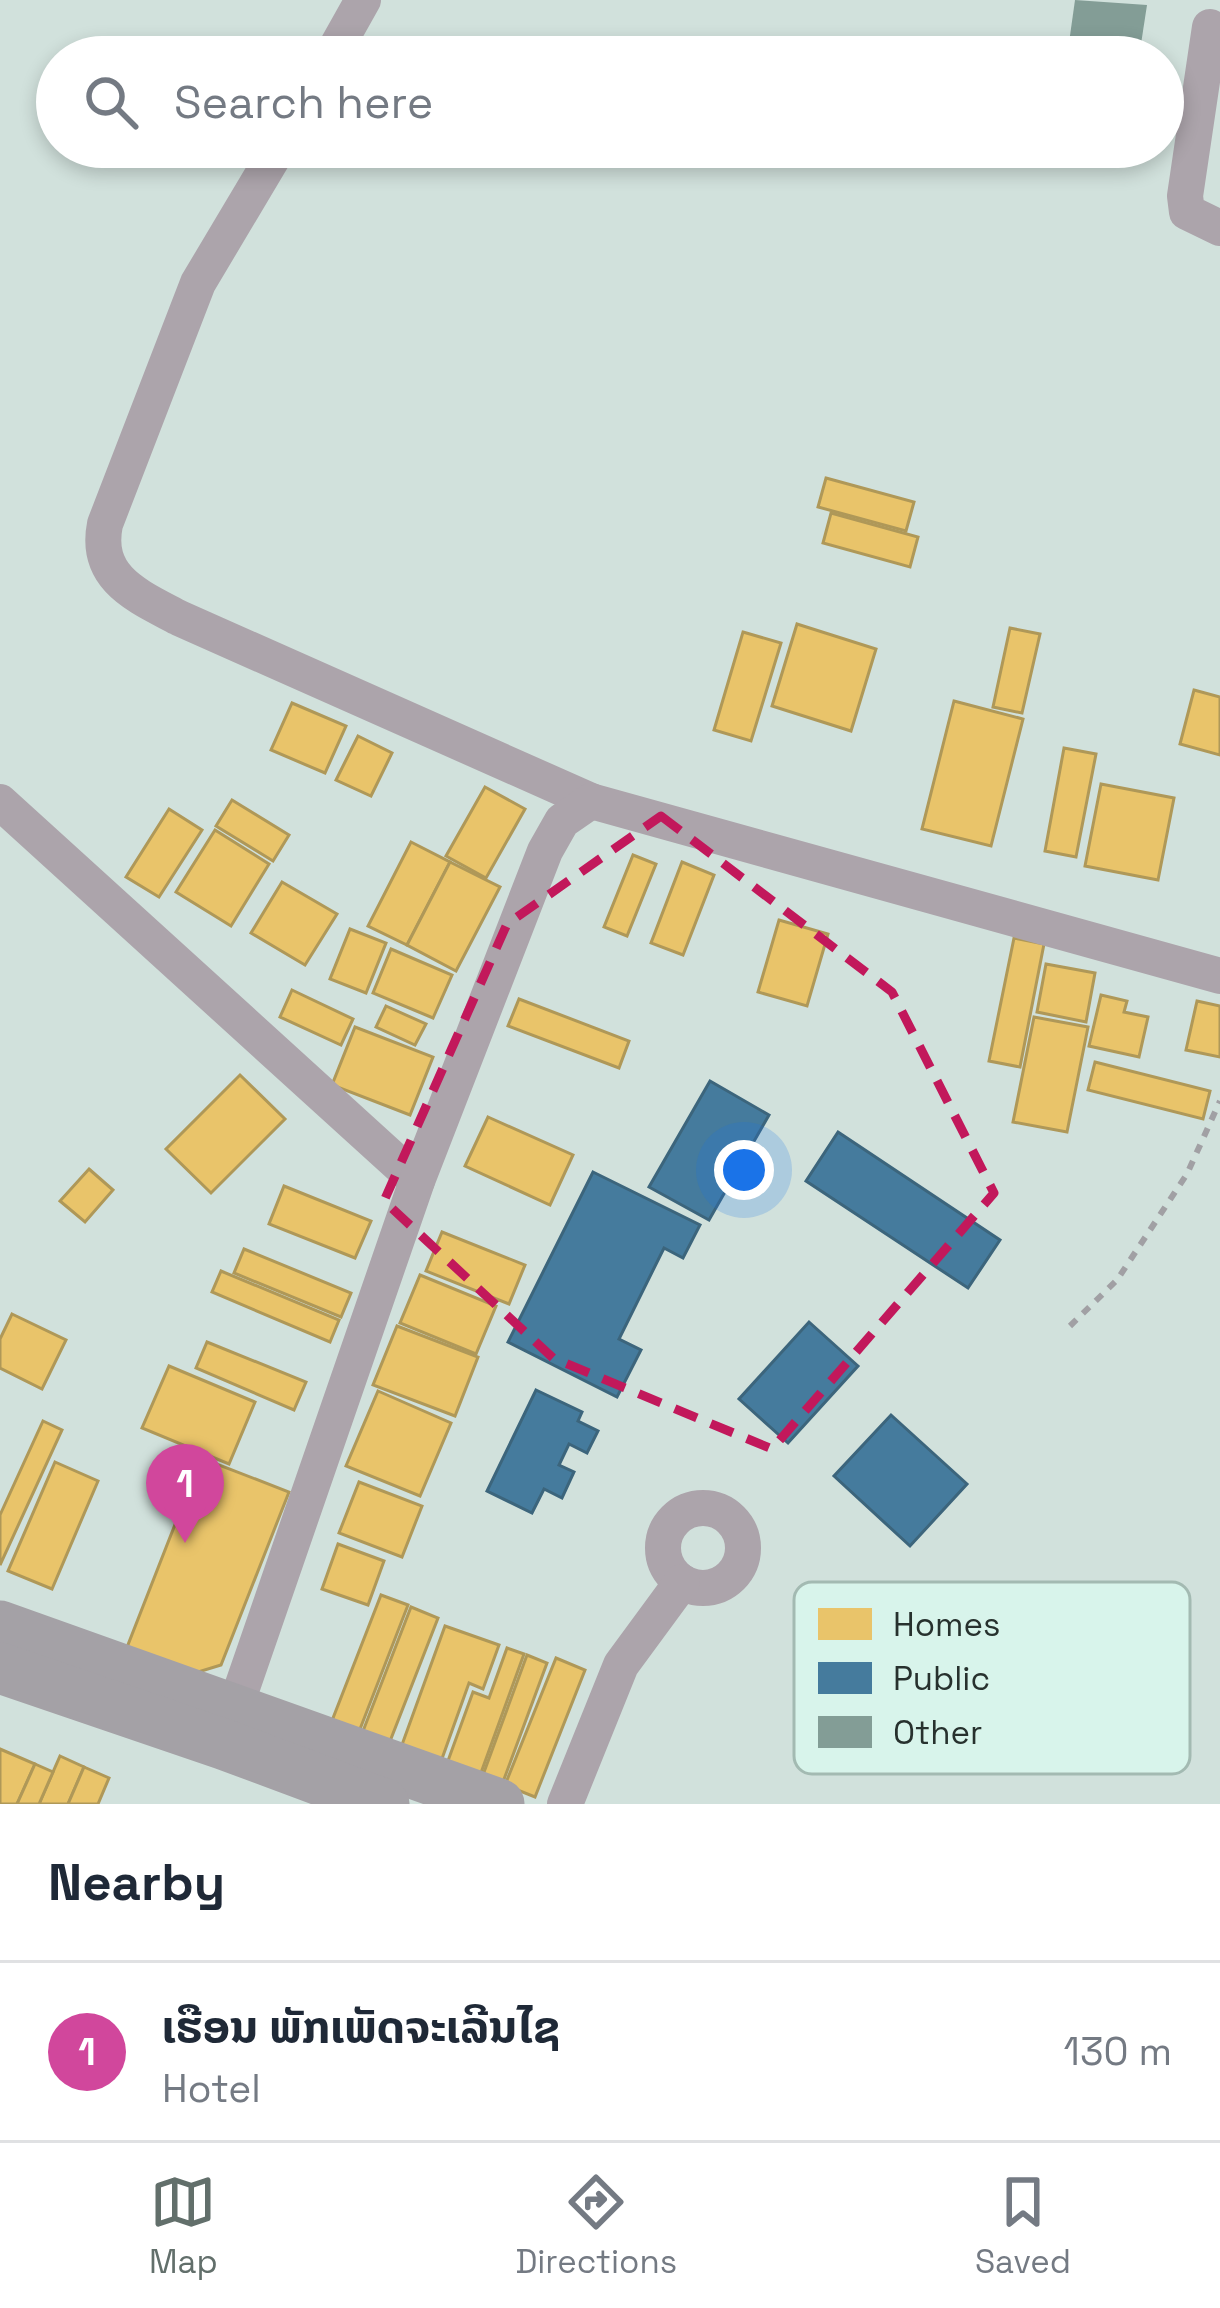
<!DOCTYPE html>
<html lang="en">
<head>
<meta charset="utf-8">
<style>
  :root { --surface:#fff; --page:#f6f6f7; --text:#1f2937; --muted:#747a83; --line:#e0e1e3; --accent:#626f6b }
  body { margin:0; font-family:"Space Grotesk","Noto Sans Lao",sans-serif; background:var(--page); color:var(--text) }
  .you { position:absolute; left:744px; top:1170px; width:42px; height:42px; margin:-30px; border:9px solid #fff; border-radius:50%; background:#1a73e8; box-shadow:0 0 0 18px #1a73e833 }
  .badge { display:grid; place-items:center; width:78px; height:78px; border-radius:50%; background:var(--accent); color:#fff; font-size:39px; font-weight:700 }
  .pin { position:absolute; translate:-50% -99px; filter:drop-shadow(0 3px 6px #0008) }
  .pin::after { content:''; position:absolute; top:63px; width:42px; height:36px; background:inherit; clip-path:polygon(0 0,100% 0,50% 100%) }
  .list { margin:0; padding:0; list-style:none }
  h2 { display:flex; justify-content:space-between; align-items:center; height:156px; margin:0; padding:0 48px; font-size:51px }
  h2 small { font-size:39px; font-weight:400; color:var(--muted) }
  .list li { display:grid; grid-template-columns:78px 1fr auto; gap:36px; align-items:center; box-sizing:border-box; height:180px; padding:0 48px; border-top:3px solid var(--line) }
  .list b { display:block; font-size:45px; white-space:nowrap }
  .list p { margin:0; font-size:39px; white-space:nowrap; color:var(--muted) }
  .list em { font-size:39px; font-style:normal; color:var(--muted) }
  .icon { flex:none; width:66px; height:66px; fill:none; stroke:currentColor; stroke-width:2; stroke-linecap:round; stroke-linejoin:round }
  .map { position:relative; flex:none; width:1220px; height:1804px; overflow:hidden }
  .search { position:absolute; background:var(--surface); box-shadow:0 6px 18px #0003; left:36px; right:36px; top:36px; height:132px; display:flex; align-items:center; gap:30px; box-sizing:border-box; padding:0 42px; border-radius:66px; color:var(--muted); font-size:45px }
  .sheet { height:336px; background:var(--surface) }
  nav { display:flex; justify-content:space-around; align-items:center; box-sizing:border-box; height:168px; border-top:3px solid var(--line); background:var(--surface); font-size:33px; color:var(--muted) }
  nav a { display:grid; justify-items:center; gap:6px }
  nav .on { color:var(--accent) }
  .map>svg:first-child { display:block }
</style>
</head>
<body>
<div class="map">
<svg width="1220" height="1804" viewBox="0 0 1220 1804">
  <rect width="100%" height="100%" fill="#d1e1dc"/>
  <g fill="#e9c46a" stroke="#af9858" stroke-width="3">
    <polygon points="826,478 914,502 906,531 818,507"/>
    <polygon points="831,513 918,537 910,567 823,543"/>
    <polygon points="797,624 876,649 851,731 772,706"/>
    <polygon points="1010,628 1040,634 1022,713 993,707"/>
    <polygon points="743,632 781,643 751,741 714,730"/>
    <polygon points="1194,690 1220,697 1220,755 1180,744"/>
    <polygon points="954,701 1023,719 991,846 922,829"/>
    <polygon points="292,703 346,726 325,773 271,750"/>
    <polygon points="358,736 392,753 371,796 336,780"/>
    <polygon points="1064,748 1096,754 1076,857 1045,851"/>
    <polygon points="1101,784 1174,798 1158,880 1085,866"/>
    <polygon points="485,787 525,809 486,878 446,856"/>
    <polygon points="232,800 289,835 273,861 216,826"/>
    <polygon points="169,809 202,830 159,897 126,877"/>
    <polygon points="215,830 269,864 231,926 176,892"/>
    <polygon points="411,842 450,862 407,945 368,926"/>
    <polygon points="633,855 656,864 627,936 604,927"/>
    <polygon points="450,862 500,887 456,971 407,945"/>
    <polygon points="682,862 714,875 683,955 651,943"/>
    <polygon points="282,882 337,914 305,965 251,933"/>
    <polygon points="779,920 828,934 807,1006 758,992"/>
    <polygon points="350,929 386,943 366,993 330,979"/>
    <polygon points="1014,938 1044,944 1020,1067 989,1061"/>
    <polygon points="391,949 452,975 433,1018 373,993"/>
    <polygon points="1046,964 1095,973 1086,1022 1037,1012"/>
    <polygon points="292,990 353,1019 341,1045 280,1017"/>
    <polygon points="1101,995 1127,1001 1124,1012 1148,1017 1139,1057 1089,1046"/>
    <polygon points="519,999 629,1041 619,1068 508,1026"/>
    <polygon points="1197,1001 1220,1006 1220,1057 1186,1050"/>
    <polygon points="386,1006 426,1024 415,1045 376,1027"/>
    <polygon points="1034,1017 1088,1027 1067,1132 1013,1122"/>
    <polygon points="355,1027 433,1057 410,1115 332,1085"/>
    <polygon points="1095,1062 1210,1091 1203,1119 1088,1090"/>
    <polygon points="240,1075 285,1119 211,1193 166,1149"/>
    <polygon points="488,1117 573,1155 550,1205 465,1166"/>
    <polygon points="89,1169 113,1190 85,1222 60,1201"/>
    <polygon points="284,1186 371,1221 355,1258 269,1224"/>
    <polygon points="442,1232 525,1265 509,1304 426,1271"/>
    <polygon points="244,1249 351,1293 341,1317 234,1273"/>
    <polygon points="221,1271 339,1320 330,1342 212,1292"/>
    <polygon points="420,1275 496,1306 476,1354 400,1323"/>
    <polygon points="12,1314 66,1340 42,1389 0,1368 0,1339"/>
    <polygon points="397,1326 478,1357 455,1416 373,1385"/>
    <polygon points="207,1342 306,1382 294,1410 196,1368"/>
    <polygon points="169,1366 255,1402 229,1464 142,1428"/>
    <polygon points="378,1391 451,1423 420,1496 346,1466"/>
    <polygon points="43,1421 62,1430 0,1565 0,1515"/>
    <polygon points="201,1458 289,1492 221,1665 182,1677 124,1655"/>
    <polygon points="55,1462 98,1481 52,1589 8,1571"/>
    <polygon points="359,1482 422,1506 402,1557 339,1533"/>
    <polygon points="338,1544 384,1561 368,1605 322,1589"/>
    <polygon points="381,1595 408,1605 355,1742 328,1731"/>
    <polygon points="411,1607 438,1618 385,1754 358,1744"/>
    <polygon points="445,1626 499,1645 483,1689 469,1683 439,1767 399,1753"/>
    <polygon points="507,1648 524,1654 478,1781 445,1769 473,1692 489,1698"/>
    <polygon points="527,1655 547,1663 500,1790 480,1783"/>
    <polygon points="556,1658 585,1670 535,1797 505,1785"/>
    <polygon points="0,1749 35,1764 17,1804 0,1804"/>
    <polygon points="60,1756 84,1767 68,1804 39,1804"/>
    <polygon points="35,1764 53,1772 39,1804 17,1804"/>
    <polygon points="84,1767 109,1778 98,1804 68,1804"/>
  </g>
  <g fill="#457b9d" stroke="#3c657c" stroke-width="3">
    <polygon points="710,1081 769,1115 709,1220 649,1187"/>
    <polygon points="838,1132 1000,1240 968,1288 806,1181"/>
    <polygon points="593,1172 700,1225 683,1258 664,1248 619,1339 641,1350 617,1397 508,1342"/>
    <polygon points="809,1322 858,1366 788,1443 739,1399"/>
    <polygon points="536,1390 582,1412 578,1421 598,1431 587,1453 569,1444 559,1465 574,1472 562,1498 544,1489 532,1513 487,1491"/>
    <polygon points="891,1415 967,1484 910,1546 834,1476"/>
  </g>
  <polygon fill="#839d96" points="1075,0 1147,5 1139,57 1067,57"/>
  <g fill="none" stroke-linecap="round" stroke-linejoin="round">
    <polyline stroke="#a1a0a4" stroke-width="6" stroke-dasharray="9 9" stroke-linecap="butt" points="1070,1326 1117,1280 1187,1174 1220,1101"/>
    <g stroke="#aca4ab" stroke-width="36">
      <polyline points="1210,27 1185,196 1187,212 1220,228"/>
      <polyline points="331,57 363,0"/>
      <path d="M279 147 198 283 105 524C94 579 138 596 179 618L591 801"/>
      <polyline points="0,802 417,1181"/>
      <circle cx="703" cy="1548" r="40"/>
      <polyline points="227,1731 417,1181 545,851 562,821 591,801 1220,976"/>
      <polyline points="565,1804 621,1665 682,1582"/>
    </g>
    <g stroke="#a4a1a6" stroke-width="51">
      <polyline points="0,1626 499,1804"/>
      <polyline points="0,1668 223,1744 384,1804"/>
    </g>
  </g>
  <path fill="none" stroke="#c2185b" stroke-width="9" stroke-dasharray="24 15" stroke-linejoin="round" d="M661 816 892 992 994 1193 772 1449 553 1358 384 1201 507 924Z"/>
  <rect x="794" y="1582" width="396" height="192" rx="18" fill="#d8f4eb" stroke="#a3bab2" stroke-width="3"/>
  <rect x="818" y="1608" width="54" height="32" fill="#e9c46a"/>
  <rect x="818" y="1662" width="54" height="32" fill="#457b9d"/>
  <rect x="818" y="1716" width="54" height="32" fill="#839d96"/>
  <g font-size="33" fill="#27312e">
    <text x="893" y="1636">Homes</text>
    <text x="893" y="1690">Public</text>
    <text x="893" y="1744">Other</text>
  </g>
</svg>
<div class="you"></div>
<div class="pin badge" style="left:185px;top:1543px;background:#d1479c">1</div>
<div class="search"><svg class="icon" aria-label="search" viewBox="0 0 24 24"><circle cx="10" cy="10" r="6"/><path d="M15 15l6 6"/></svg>Search here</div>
</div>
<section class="sheet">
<h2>Nearby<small></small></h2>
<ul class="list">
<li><span class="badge" style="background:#d1479c">1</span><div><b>ເຮືອນ ພັກເພັດຈະເລີນໄຊ</b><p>Hotel</p></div><em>130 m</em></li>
</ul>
</section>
<nav>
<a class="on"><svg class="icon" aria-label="map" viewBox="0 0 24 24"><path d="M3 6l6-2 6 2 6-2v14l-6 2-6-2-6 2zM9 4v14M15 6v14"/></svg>Map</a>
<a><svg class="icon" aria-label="directions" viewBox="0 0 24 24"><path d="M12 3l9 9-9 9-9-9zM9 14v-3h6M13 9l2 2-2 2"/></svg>Directions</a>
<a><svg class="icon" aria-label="saved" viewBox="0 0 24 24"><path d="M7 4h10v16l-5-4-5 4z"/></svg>Saved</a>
</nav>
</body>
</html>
